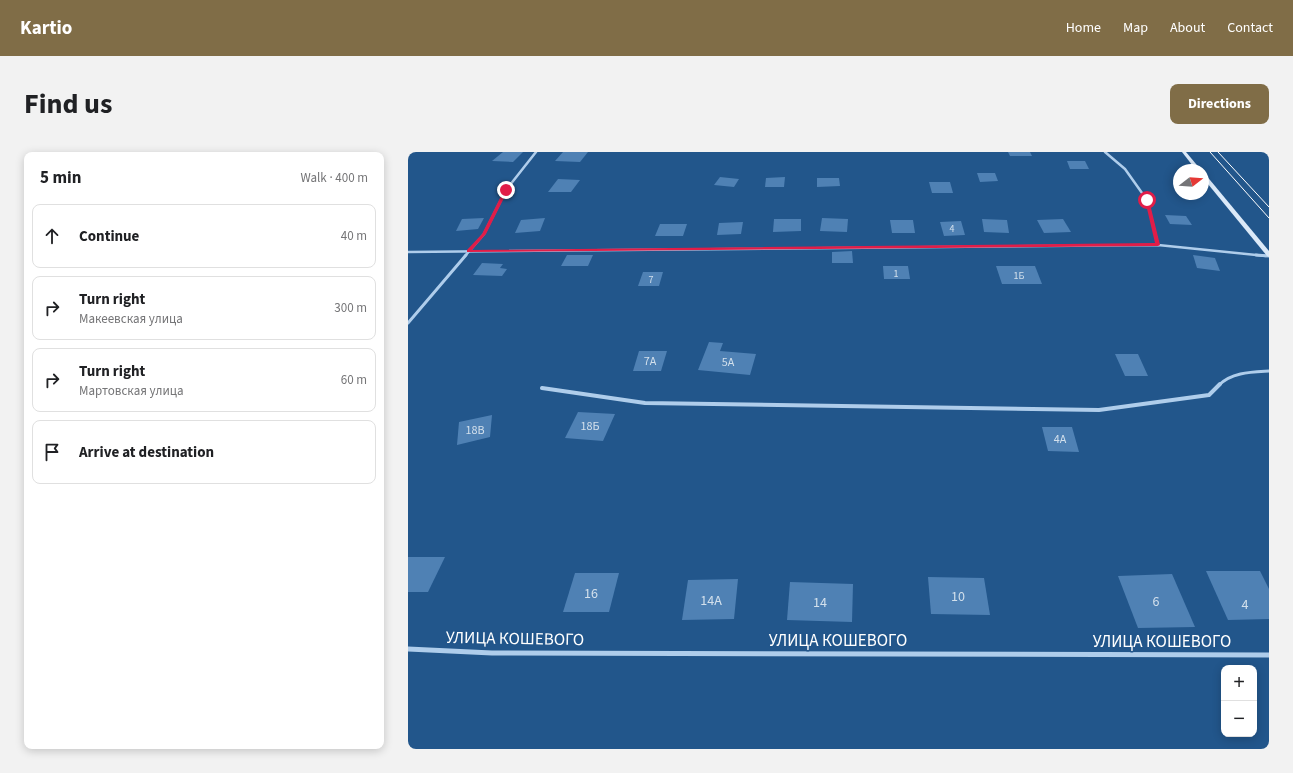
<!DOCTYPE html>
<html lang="en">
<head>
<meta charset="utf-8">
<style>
  :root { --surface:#fff; --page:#f2f2f2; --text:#202124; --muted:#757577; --line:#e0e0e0; --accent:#806d47 }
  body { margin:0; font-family:"Source Sans 3",sans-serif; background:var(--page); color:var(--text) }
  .controls { position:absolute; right:12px; bottom:12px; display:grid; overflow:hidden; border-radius:8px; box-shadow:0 2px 10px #0003 }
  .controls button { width:36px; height:36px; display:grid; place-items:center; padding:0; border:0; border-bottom:1px solid var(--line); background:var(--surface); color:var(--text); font:20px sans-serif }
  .compass { position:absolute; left:765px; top:12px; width:36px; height:36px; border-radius:50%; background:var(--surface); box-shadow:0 2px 10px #0003; rotate:73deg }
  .stop { position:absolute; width:12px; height:12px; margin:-9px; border:3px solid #e11d48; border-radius:50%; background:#fff }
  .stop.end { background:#e11d48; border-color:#fff; box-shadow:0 1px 4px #0008 }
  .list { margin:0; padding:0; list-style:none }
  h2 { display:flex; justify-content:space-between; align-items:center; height:52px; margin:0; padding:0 16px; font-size:17px }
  h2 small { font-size:13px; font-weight:400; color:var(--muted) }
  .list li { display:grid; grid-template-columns:26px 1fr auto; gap:12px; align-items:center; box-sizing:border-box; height:64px; margin:0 8px 8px; padding:0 8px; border:1px solid var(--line); border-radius:8px }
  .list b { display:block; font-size:15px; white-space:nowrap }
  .list p { margin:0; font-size:13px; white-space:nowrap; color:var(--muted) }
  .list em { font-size:13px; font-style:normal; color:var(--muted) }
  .icon { flex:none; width:22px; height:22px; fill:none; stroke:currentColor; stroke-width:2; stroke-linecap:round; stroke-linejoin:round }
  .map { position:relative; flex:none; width:861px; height:597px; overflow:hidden; border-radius:8px }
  header { display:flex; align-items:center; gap:24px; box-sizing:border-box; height:56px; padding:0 20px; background:var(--accent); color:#fff }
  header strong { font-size:19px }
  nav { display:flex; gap:22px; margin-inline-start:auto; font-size:14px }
  .intro { display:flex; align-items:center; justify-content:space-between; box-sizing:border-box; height:96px; padding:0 24px }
  h1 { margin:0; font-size:28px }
  .button { padding:10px 18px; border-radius:8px; background:var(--accent); color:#fff; font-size:14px; font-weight:700 }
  main { display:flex; gap:24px; padding:0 24px }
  aside { flex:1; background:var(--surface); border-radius:8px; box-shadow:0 2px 10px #0003 }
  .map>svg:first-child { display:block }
</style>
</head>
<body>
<header>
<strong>Kartio</strong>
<nav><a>Home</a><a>Map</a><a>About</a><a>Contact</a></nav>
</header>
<div class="intro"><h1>Find us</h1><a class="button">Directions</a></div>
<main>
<aside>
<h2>5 min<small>Walk · 400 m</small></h2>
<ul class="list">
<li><svg class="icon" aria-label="ahead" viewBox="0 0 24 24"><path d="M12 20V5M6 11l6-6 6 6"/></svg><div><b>Continue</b></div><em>40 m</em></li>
<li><svg class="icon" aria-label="right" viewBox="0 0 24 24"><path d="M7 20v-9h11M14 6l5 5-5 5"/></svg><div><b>Turn right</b><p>Макеевская улица</p></div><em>300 m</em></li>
<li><svg class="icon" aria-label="right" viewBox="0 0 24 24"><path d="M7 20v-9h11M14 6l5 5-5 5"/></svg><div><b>Turn right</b><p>Мартовская улица</p></div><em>60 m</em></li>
<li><svg class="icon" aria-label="arrive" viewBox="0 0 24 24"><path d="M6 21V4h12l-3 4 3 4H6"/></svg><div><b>Arrive at destination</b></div></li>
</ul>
</aside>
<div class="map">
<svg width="861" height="597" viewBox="0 0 861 597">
  <rect width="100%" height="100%" fill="#22568b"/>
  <g fill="#4f81b4">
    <polygon points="95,0 115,0 105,10 84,9"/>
    <polygon points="155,0 180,0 172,10 147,9"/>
    <polygon points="600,0 622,0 624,4 602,4"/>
    <polygon points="659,9 677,9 681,17 662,17"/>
    <polygon points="569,21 587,21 590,29 572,30"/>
    <polygon points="312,25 331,27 326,35 306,33"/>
    <polygon points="377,25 376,35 357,35 358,26"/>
    <polygon points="409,26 431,26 432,34 409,35"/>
    <polygon points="150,27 172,28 163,40 140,40"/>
    <polygon points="521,30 542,30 545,41 524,41"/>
    <polygon points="757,63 778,64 784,73 762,72"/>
    <polygon points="76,66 70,77 48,79 54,67"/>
    <polygon points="137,66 132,79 107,81 113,68"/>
    <polygon points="414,66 440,67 439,80 412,79"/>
    <polygon points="366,67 393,67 393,79 365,80"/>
    <polygon points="574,67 599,68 601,81 576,80"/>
    <polygon points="655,67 663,80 636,81 629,68"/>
    <polygon points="482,68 505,68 507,81 484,81"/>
    <polygon points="553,69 557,83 536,84 532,70"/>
    <polygon points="335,70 333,82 309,83 311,71"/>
    <polygon points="252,72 279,72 275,84 247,84"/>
    <polygon points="444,99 445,111 424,111 424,100"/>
    <polygon points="159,103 185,103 180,114 153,114"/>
    <polygon points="785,103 807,106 812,119 789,116"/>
    <polygon points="74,111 95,112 92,116 99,117 94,124 65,123"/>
    <polygon points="475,114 500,114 502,127 476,127"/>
    <polygon points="588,114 627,114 634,132 594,132"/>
    <polygon points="235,120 255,120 251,134 230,134"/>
    <polygon points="301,190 315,191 312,199 348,202 342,223 290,218"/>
    <polygon points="231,199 259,199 253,219 225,219"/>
    <polygon points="707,202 730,202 740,224 717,224"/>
    <polygon points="170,260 207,262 195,289 157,286"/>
    <polygon points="84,263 82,285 49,293 51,270"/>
    <polygon points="634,275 664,275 671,300 640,299"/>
    <polygon points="0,405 37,405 20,440 0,440"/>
    <polygon points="798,419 852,419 861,437 861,467 820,468"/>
    <polygon points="167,421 211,421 201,460 155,460"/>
    <polygon points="764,422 787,475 730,476 710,424"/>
    <polygon points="520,425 576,426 582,463 523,462"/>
    <polygon points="330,427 326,467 274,468 280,428"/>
    <polygon points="382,430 445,432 444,470 379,468"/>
  </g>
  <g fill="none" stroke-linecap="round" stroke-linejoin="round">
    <g stroke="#afcdeb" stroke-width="2.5">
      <polyline points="697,0 717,17 739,48 750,93"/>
      <polyline points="0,100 750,93 858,104"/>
      <polyline points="57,104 76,82 98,38 128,0"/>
    </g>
    <g stroke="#afcdeb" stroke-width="3">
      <polyline points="848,103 861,104"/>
      <polyline points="0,171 58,103"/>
      <path d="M811 233C824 220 844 220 861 219"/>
    </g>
    <polyline stroke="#afcdeb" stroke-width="4" points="134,236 237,251 691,258 801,243 812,232"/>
    <polyline stroke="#afcdeb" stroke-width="5" points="0,497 84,501 861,503"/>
    <g fill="#dbe9f8" fill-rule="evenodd">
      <polygon points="774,0 778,0 793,18 788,18"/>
      <polygon points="795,22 797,22 861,99 861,105 859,104 795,26"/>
    </g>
    <g stroke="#fff" stroke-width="1">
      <polyline points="802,0 861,66"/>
      <polyline points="810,0 861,55"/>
    </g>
  </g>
  <polygon fill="#e11d48" points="98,37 100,38 78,82 64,98 747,91 737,48 739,47 741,48 752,93 750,94 59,100 59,98 74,82 96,38"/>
  <g text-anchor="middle" stroke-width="3" stroke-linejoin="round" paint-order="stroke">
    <g font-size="10" fill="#d3e0ec">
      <text x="544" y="80">4</text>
      <text x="488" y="125">1</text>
      <text x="611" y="127">1Б</text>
      <text x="243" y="131">7</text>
    </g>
    <g font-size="12" fill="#d3e0ec">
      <text x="242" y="213">7А</text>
      <text x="320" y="214">5А</text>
      <text x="182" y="278">18Б</text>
      <text x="67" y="282">18В</text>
      <text x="652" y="291">4А</text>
    </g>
    <g font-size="14" fill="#d3e0ec">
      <text x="183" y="446">16</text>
      <text x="550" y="449">10</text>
      <text x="303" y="453">14А</text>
      <text x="748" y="454">6</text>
      <text x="412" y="455">14</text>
      <text x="837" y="457">4</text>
    </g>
    <g font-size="17" fill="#fff" stroke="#22568b">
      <text transform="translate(107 486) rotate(1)" y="6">УЛИЦА КОШЕВОГО</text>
      <text x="430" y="494">УЛИЦА КОШЕВОГО</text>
      <text x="754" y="495">УЛИЦА КОШЕВОГО</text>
    </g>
  </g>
</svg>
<div class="controls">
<button>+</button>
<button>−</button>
</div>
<svg class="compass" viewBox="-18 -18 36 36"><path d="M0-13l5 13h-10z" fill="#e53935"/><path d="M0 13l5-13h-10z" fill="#757577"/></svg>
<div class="stop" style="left:739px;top:48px"></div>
<div class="stop end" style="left:98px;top:38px"></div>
</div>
</main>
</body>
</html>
